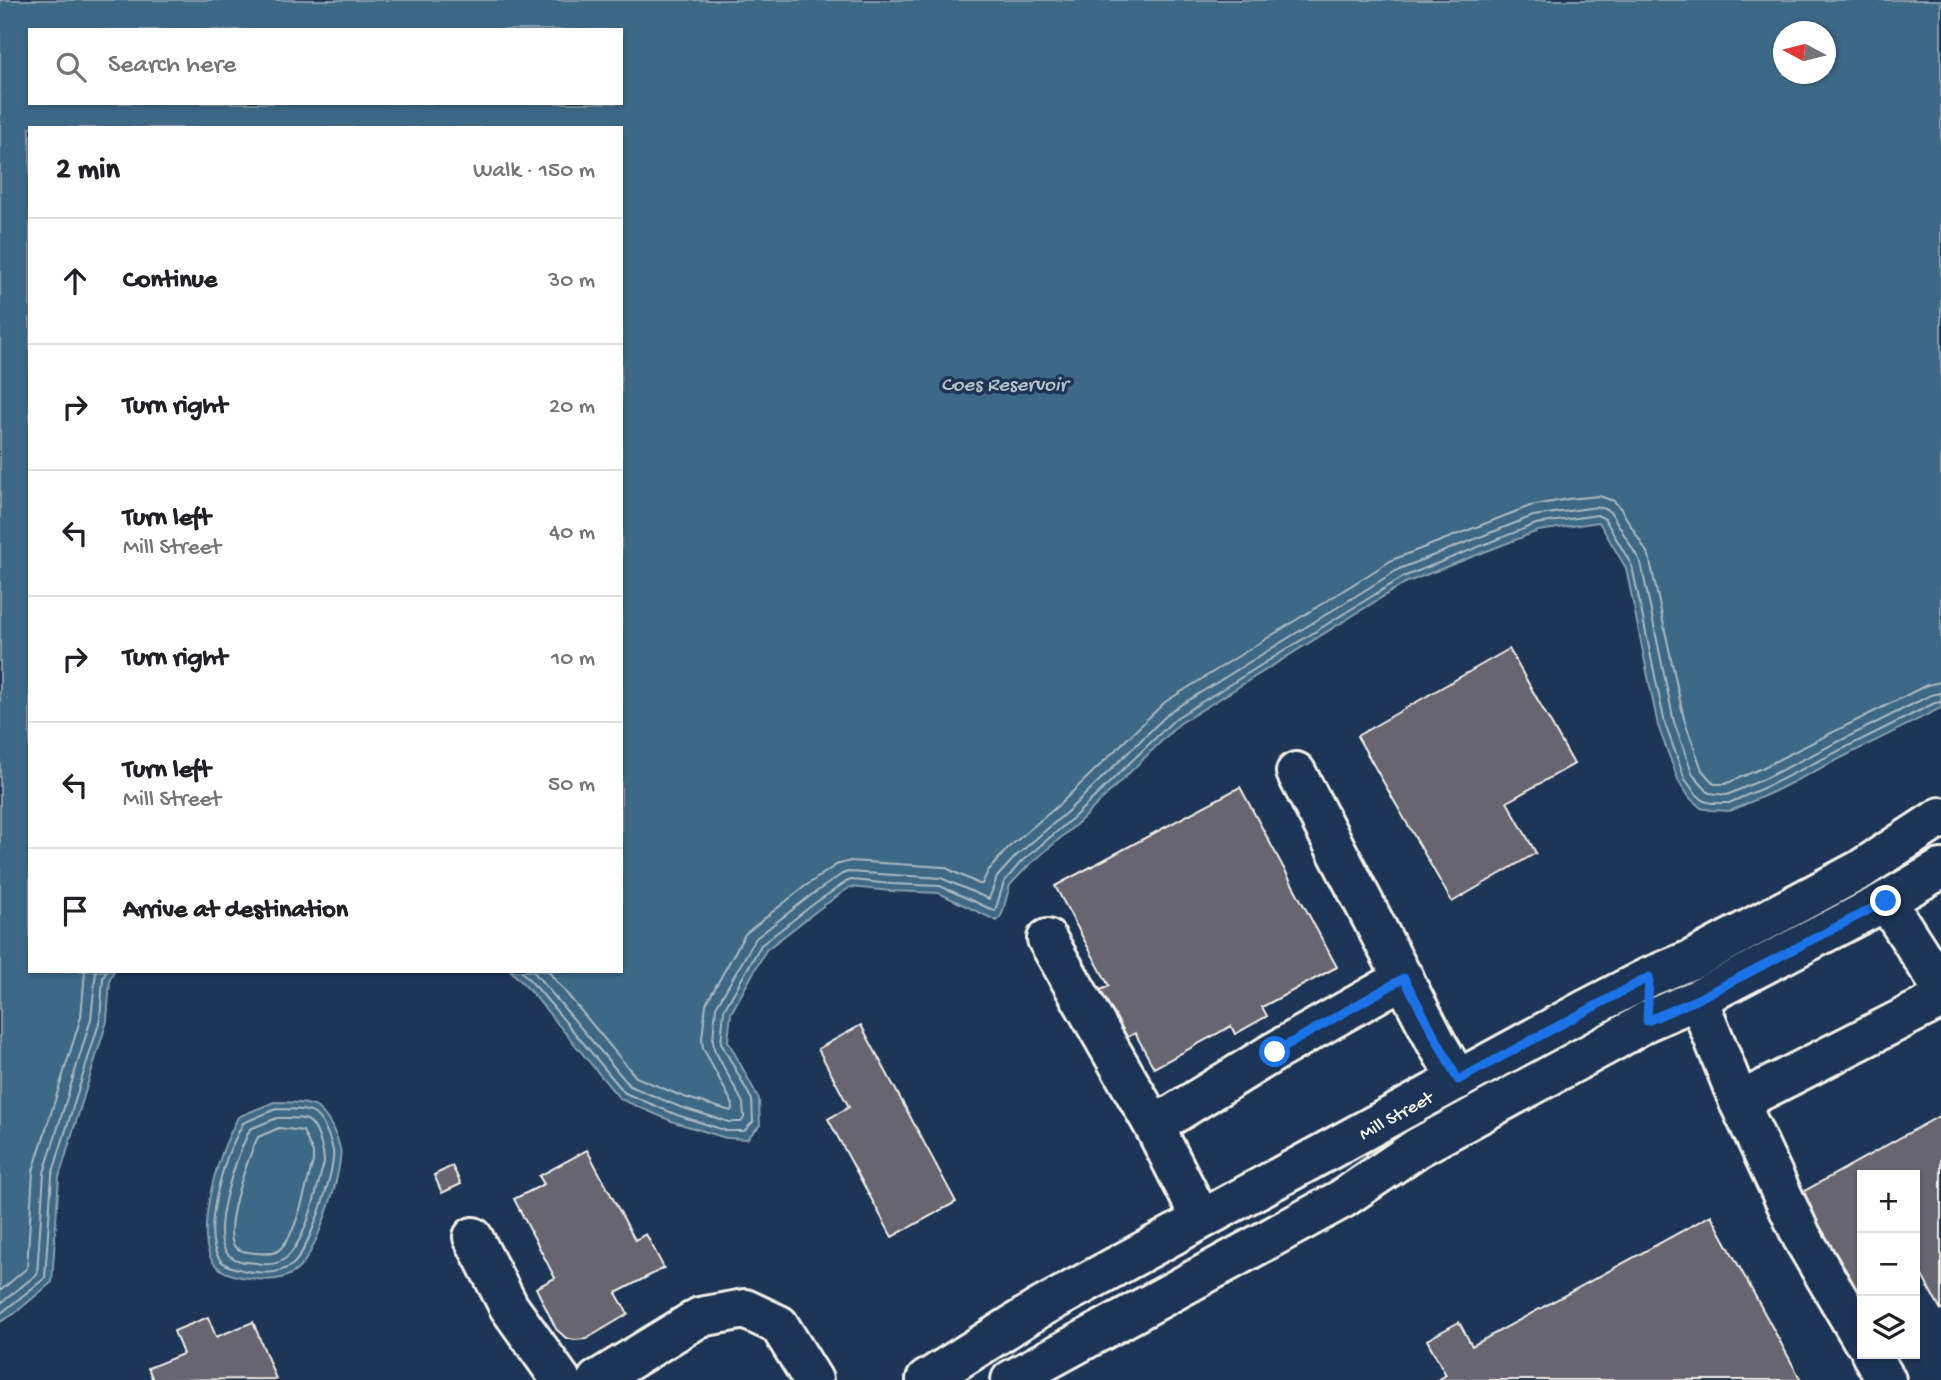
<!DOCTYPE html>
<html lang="en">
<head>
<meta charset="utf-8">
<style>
  :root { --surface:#fff; --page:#f6f6f6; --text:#202124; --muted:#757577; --line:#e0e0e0 }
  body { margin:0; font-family:"Gochi Hand",sans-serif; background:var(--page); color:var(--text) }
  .controls { position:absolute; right:21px; bottom:21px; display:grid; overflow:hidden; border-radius:0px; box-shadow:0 2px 5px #0004 }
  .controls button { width:63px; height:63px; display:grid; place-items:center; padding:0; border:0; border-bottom:2px solid var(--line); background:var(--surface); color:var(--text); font:35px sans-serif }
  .compass { position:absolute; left:1773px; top:21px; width:63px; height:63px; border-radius:50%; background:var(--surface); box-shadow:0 2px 5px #0004; rotate:277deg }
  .stop { position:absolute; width:21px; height:21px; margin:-16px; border:5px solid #1a73e8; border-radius:50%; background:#fff }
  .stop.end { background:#1a73e8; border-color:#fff; box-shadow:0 2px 7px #0008 }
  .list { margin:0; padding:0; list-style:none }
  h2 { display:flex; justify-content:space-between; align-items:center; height:91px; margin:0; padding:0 28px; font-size:30px }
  h2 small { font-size:23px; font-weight:400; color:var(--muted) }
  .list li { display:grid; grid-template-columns:46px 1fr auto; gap:21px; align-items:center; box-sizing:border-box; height:126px; padding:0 28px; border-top:2px solid var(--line) }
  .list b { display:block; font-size:26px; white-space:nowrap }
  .list p { margin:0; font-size:23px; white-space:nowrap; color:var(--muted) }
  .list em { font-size:23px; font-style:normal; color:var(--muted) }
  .icon { flex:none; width:38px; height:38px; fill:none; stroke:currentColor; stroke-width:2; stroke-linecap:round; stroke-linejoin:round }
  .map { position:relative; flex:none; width:1941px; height:1380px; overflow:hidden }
  .search { position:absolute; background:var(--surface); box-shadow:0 2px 5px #0004; left:28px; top:28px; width:595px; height:77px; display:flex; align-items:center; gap:18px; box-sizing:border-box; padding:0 24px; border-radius:0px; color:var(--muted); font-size:26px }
  .panel { position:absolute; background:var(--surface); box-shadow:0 2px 5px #0004; left:28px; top:126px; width:595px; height:847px; border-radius:0px }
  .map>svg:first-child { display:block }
</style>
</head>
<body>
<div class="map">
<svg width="1941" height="1380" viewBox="0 0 1941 1380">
  <rect width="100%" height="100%" fill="#1d3557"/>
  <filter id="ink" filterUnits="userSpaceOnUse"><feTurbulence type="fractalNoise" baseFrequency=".0143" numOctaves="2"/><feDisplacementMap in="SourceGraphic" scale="14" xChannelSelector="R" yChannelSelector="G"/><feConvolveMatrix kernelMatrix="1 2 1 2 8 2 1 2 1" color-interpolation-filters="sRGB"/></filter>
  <g filter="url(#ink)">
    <g fill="#3e6886" stroke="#879fad" stroke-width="2" fill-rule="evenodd">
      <path d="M0 0H1941V708L1773 792 1730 811 1711 810 1701 808 1690 798 1679 782 1658 726 1626 568 1599 522 1538 531 1405 583 1179 724 1079 822 1027 867 1010 885 1002 914 997 921 939 893 891 891 850 887 819 909 766 950 731 1013 728 1041 759 1099 760 1125 747 1139 726 1138 674 1122 620 1099 533 994 511 971H621V128H30V971H114L110 979 107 1021 59 1177 52 1282 14 1314 0 1322ZM30 30H621V103H30ZM1784 32H1826V74H1784Z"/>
      <path d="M274 1102C285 1102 308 1102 316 1107 328 1115 337 1135 340 1148 344 1169 316 1253 299 1268 286 1281 266 1281 249 1278 239 1277 227 1275 219 1268 193 1250 212 1181 221 1156 225 1143 232 1130 238 1117Z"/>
    </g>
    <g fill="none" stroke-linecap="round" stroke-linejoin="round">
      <g stroke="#abbac1" stroke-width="2">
        <polyline points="521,971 538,989 625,1093 677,1115 727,1131 744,1131 753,1122 752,1100 721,1043 724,1010 761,945 815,903 846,882 851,880 892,884 940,886 995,911 1004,882 1021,862 1074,817 1176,718 1403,577 1536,524 1597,515 1605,519 1632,566 1665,724 1685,779 1695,793 1704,801 1712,803 1729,803 1770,785 1935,703 1941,702"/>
        <polyline points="533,971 630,1086 680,1107 729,1122 741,1122 744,1118 743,1103 714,1049 713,1040 716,1007 756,938 810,896 842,874 848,872 941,878 989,899 997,877 1016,856 1068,811 1171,711 1399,569 1533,516 1597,507 1606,509 1612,514 1641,563 1674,722 1693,775 1709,793 1727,795 1766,778 1931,695 1941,693"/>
        <polyline points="548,971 636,1077 684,1097 731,1111 733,1105 703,1048 702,1039 706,1004 745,934 804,887 836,865 850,861 944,867 979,884 982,884 988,871 1008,848 1061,803 1165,702 1392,560 1530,506 1568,499 1599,496 1614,501 1621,509 1649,556 1684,719 1702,770 1714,784 1725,784 1762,768 1927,685 1941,682"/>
        <path d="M276 1109C286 1110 304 1108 313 1113 323 1119 331 1140 333 1151 336 1170 308 1253 292 1265 277 1275 263 1273 246 1271 238 1269 226 1267 221 1261 202 1240 219 1182 227 1157 231 1146 238 1134 243 1123Z"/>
        <path d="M277 1118C285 1118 299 1117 307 1120 318 1125 324 1153 324 1163 315 1193 310 1229 290 1254 282 1264 268 1266 256 1263 247 1262 237 1262 230 1256 205 1238 239 1152 250 1129Z"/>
        <path d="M279 1128 303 1131 313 1153V1162C306 1185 298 1231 281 1248 275 1255 264 1254 256 1253 249 1252 240 1252 235 1247 221 1230 249 1155 258 1137Z"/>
        <polyline points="0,1291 27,1268 33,1171 81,1017 85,971"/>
        <polyline points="0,1304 37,1274 44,1173 91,1019 96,971"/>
        <polyline points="0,1314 45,1278 52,1175 100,1020 103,978 106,971"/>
      </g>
    </g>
    <g fill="#666570" stroke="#f4f1e8" stroke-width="2">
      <polygon points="1509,649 1574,764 1507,802 1536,853 1452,902 1357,736"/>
      <polygon points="1240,787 1337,967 1262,1007 1267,1016 1235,1034 1231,1026 1154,1068 1135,1033 1119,1042 1093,994 1109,986 1055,886"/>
      <polygon points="861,1025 956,1202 892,1237 828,1119 849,1107 818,1049"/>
      <polygon points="1941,1115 1941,1311 1919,1270 1915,1272 1915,1175 1862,1175 1862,1301 1860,1302 1801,1193"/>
      <polygon points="587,1150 635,1240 646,1234 664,1268 616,1293 628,1314 586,1339 575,1340 566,1338 556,1329 536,1288 555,1278 514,1199 544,1184 539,1176"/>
      <polygon points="452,1166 461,1184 442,1193 434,1175"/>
      <polygon points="1711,1215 1801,1380 1438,1380 1446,1375 1427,1340 1459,1322 1472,1346"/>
      <polygon points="208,1317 216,1337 253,1322 276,1379 153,1380 148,1368 183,1354 174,1331"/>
    </g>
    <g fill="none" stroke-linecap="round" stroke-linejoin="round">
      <g stroke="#f4f1e8" stroke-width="44">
        <g id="minor">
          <polyline points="1296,772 1436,1042 1458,1080"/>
          <polyline points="1886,901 1941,987"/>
          <polyline points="1047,939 1154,1126 1274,1052 1404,978"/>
          <polyline points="1698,999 1739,1102 1802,1237 1862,1339"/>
          <polyline points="1739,1102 1941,999"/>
          <polyline points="1154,1126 1201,1219"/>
          <polyline points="473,1237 509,1307 561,1380"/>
          <polyline points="1871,1354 1886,1380"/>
          <polyline points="597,1380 700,1317 745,1309 779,1325 813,1380"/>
        </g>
      </g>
      <g stroke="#f4f1e8" stroke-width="44">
        <g id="major">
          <polyline points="926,1380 1038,1309 1585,1010 1649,977 1693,959 1860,870 1941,817"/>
          <polyline points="1011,1380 1342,1199 1417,1148 1617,1039 1647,1021 1698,999 1886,901 1941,869"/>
        </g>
      </g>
      <use href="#minor" stroke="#1d3557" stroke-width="38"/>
      <use href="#major" stroke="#1d3557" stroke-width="38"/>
    </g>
  </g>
  <g fill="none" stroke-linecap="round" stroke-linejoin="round" filter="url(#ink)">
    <polyline stroke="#1a73e8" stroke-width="9" points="1275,1052 1404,978 1458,1080 1649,977 1647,1021 1698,999 1886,901"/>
  </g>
  <g text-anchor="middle" stroke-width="7" stroke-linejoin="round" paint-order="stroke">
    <g font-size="19" fill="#f4f1e8" stroke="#1d3557">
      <text transform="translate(1395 1114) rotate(-29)" y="7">Mill Street</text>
    </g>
    <g font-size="21" font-style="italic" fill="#b4c1c6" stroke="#1d3557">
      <text x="1004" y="390">Coes Reservoir</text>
    </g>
  </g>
</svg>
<div class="controls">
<button>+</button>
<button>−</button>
<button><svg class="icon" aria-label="layers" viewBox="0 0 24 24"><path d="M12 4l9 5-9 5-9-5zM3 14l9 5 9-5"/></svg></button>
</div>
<svg class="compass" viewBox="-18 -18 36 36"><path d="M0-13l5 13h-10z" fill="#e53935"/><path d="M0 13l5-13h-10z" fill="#757577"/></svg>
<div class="stop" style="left:1275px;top:1052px"></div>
<div class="stop end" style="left:1886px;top:901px"></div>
<div class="search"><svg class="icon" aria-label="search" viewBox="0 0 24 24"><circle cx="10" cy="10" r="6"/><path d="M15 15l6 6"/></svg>Search here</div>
<section class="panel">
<h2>2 min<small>Walk · 150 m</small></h2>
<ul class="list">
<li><svg class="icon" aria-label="ahead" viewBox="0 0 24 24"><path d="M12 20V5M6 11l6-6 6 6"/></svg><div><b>Continue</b></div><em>30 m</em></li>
<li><svg class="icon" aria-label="right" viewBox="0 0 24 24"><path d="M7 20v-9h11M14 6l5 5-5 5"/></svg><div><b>Turn right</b></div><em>20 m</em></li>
<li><svg class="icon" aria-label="left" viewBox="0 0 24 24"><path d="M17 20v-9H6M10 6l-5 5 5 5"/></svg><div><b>Turn left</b><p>Mill Street</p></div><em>40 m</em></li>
<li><svg class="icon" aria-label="right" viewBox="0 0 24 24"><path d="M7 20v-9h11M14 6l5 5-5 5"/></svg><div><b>Turn right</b></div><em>10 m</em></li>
<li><svg class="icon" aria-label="left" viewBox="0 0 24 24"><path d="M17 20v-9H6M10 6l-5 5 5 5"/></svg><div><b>Turn left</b><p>Mill Street</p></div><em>50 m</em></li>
<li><svg class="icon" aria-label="arrive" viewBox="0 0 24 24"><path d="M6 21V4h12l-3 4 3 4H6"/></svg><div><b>Arrive at destination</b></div></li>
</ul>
</section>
</div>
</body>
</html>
